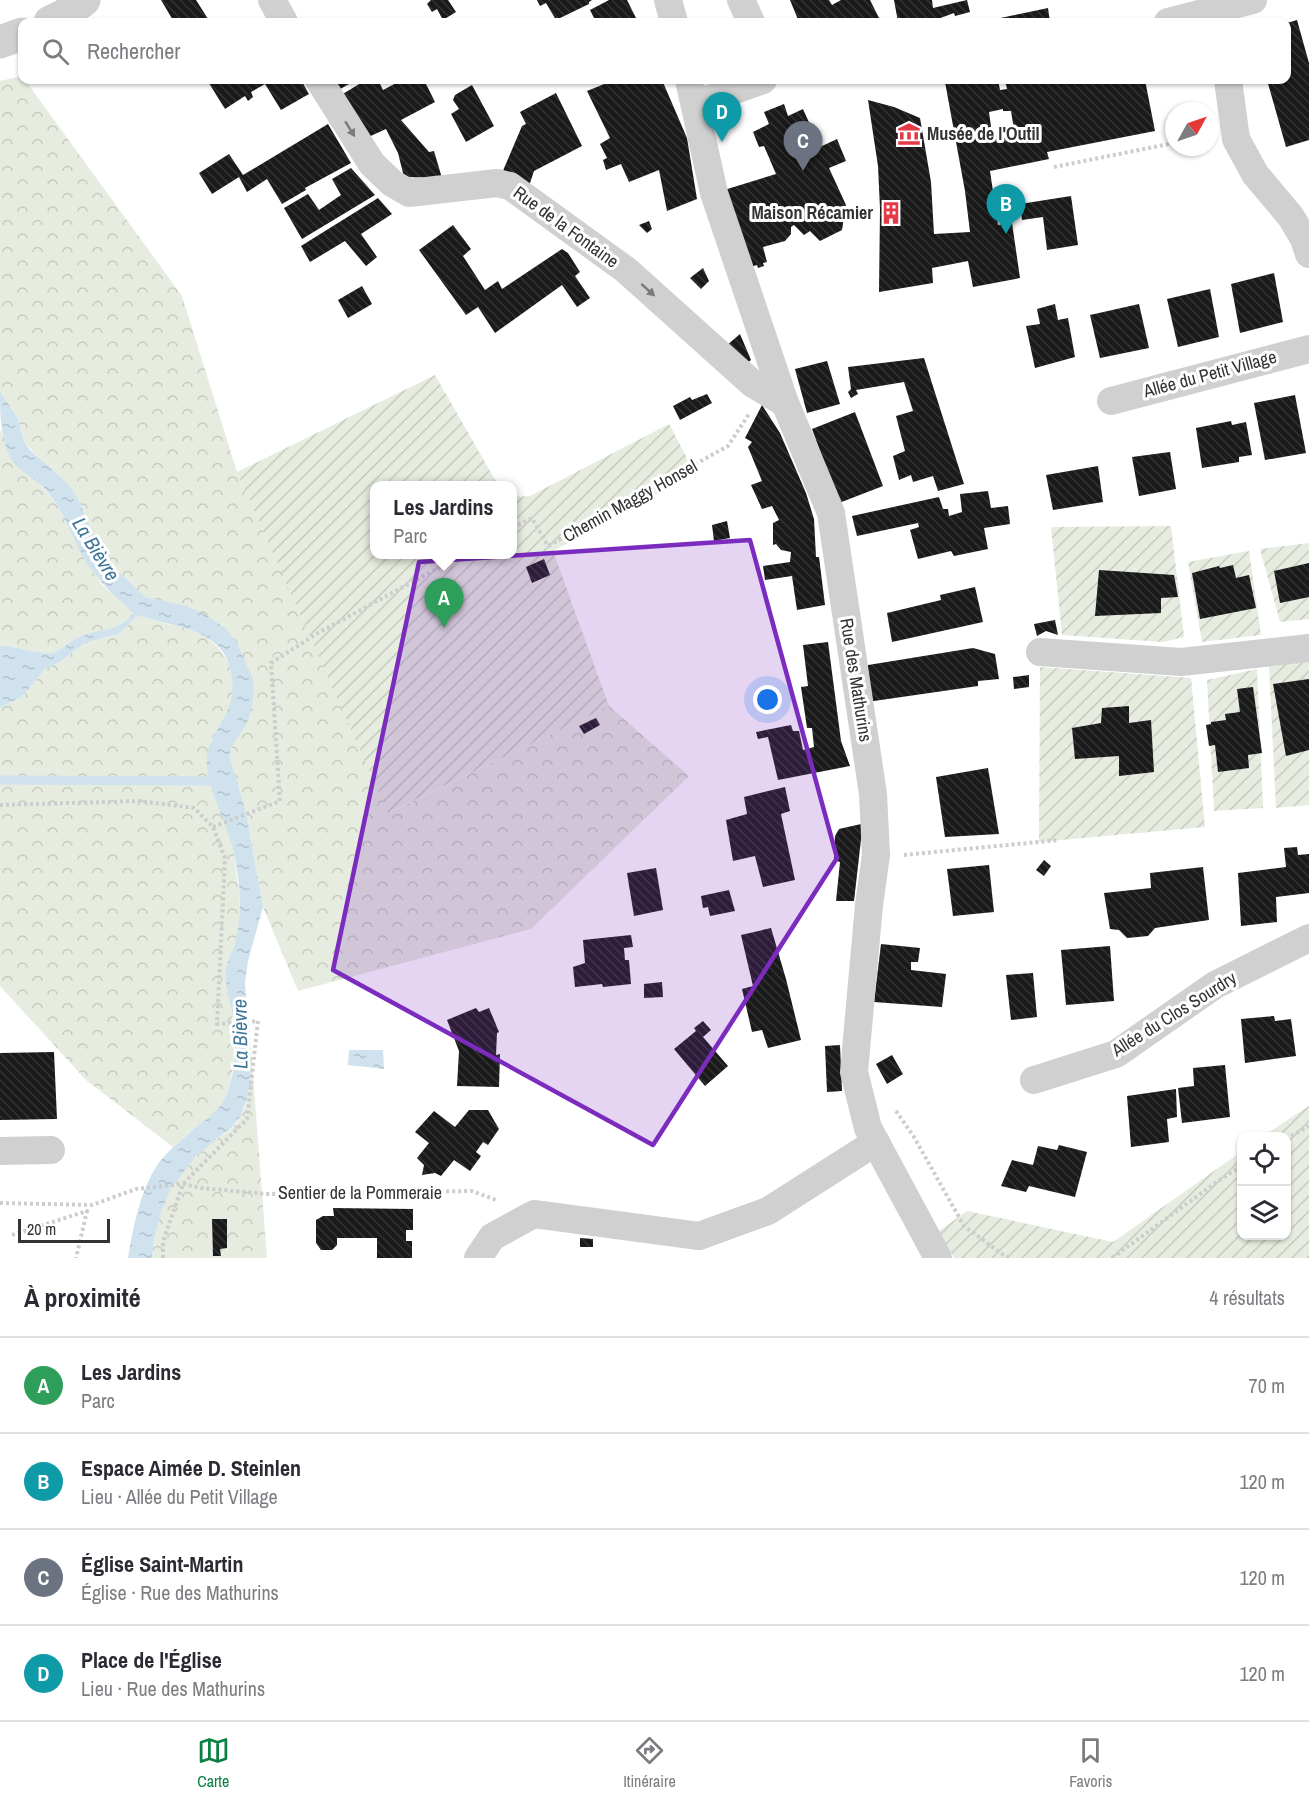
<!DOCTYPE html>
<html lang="fr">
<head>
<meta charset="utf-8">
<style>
  :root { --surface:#fff; --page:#f7f7f7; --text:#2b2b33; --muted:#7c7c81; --line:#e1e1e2; --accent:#0b8043 }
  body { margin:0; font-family:"Archivo Narrow",sans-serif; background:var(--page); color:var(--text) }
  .controls { position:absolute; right:18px; bottom:18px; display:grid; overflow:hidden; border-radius:12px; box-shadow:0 2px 4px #0004 }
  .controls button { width:54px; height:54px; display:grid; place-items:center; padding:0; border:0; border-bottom:2px solid var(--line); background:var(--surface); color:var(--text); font:30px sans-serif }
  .compass { position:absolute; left:1165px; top:102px; width:54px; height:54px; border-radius:50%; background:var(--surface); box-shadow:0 2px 4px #0004; rotate:50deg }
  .scale { position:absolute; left:18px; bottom:15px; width:92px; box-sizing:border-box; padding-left:6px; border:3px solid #333; border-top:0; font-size:16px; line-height:21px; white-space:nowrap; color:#333; -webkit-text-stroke:4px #fff; paint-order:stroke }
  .you { position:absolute; left:768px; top:700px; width:21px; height:21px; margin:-15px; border:4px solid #fff; border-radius:50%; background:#1a73e8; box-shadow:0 0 0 9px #1a73e833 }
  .badge { display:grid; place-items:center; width:39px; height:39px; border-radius:50%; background:var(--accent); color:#fff; font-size:20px; font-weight:700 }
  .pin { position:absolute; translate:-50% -50px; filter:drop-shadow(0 2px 3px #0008) }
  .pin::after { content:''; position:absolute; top:32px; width:21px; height:18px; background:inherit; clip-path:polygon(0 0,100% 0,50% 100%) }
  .popup { position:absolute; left:370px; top:481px; width:147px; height:78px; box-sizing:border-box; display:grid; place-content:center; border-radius:12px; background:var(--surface); filter:drop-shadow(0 2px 4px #0005); font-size:20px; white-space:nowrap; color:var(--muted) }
  .popup b { font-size:22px; color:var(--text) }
  .popup::after { content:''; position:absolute; left:50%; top:100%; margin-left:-12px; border:12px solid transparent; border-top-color:var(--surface) }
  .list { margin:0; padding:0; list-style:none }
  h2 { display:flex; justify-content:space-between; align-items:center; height:78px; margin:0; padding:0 24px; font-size:26px }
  h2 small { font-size:20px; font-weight:400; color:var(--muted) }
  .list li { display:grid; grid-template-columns:39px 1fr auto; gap:18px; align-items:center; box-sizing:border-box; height:96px; padding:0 24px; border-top:2px solid var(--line) }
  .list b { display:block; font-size:22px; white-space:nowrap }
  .list p { margin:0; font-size:20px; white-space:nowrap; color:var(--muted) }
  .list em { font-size:20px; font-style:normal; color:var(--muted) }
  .icon { flex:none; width:33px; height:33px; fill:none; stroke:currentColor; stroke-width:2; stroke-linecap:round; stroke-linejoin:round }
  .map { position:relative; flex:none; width:1309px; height:1258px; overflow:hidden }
  .search { position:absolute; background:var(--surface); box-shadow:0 2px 4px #0004; left:18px; right:18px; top:18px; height:66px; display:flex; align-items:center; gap:15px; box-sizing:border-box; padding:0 21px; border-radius:12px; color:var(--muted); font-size:22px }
  .sheet { height:462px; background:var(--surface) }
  nav { display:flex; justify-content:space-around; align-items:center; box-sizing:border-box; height:84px; border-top:2px solid var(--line); background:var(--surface); font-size:16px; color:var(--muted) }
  nav a { display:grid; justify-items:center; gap:3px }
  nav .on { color:var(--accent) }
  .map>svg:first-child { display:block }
</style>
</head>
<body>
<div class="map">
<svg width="1309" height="1258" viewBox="0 0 1309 1258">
  <defs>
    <pattern id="forest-crowns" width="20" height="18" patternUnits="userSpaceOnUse" patternTransform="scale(1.5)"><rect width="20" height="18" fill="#e6ecdf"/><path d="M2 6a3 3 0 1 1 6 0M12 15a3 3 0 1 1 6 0" fill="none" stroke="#c6cbc0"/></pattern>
    <pattern id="garden-furrows" width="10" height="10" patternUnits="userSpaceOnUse" patternTransform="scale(1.5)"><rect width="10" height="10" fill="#e6ecdf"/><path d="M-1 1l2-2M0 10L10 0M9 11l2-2" fill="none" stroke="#c6cbc0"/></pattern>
    <pattern id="water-ripples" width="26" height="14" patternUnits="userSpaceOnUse" patternTransform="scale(1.5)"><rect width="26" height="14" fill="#cfe2ee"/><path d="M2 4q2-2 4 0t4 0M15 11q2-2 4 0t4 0" fill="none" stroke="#b2c2cd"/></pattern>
    <pattern id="building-back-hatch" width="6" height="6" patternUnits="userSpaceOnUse" patternTransform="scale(1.5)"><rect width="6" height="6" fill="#1a1a1a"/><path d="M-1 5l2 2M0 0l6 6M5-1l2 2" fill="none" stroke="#333"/></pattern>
  </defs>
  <rect width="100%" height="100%" fill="#fff"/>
  <g fill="url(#forest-crowns)">
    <polygon points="22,76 22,80 25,80 182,296 237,472 389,813 609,706 689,776 531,929 298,991 263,907 246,812 230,757 232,746 245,727 236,641 165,602 145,597 137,591 102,553 79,501 24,442 18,419 0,391 0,81"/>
    <path d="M0 428 12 461 32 477 45 489 58 507 86 561 102 585 133 613C117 635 101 628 79 637 69 641 62 651 51 653 36 655 16 645 0 646Z"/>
    <path d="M138 615C156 622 183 626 200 634 227 648 241 679 230 709 226 720 217 731 211 741L234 853 239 894 240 918 236 940 229 959 234 1056 231 1081 225 1099 215 1114 191 1131 173 1147 86 1080 0 986V708L23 696 45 669 58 663 87 642 119 634Z"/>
    <path d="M247 997 267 1258H152C155 1216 171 1177 204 1149 216 1139 234 1130 241 1116 256 1087 248 1030 247 997Z"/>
  </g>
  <g fill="url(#garden-furrows)">
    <polygon points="435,375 498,485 375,486 375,554 513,554 513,497 530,496 669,424 695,473 553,551 609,706 388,813 237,472"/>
    <polygon points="1171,526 1184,637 1163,642 1062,635 1051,527"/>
    <polygon points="1309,543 1309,619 1280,622 1260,549"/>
    <polygon points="1249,551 1261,635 1202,642 1188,562"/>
    <polygon points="1309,661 1309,805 1276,808 1269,666"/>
    <polygon points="1040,667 1191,678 1205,827 1039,842"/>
    <polygon points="1257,669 1263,808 1214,811 1207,680"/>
    <polygon points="1309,1106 1309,1258 954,1258 939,1231 967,1211 1113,1242 1241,1152 1242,1236 1286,1236 1286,1136 1263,1136"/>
  </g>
  <g fill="url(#water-ripples)">
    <path d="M0 391 18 419 24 442 30 450 68 484 79 501 102 553 117 570 145 597 186 606 206 615 225 628 236 641 253 679 254 693 250 715 245 727 232 746 230 757 246 812 263 907 248 961 245 982 250 1076 248 1095 241 1116 232 1127 196 1156 172 1187 161 1212 154 1239 152 1258H128C133 1228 141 1185 161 1160 168 1151 178 1143 187 1135 200 1122 217 1115 225 1098 237 1073 236 1039 232 1013 230 1000 225 986 226 973 226 961 234 950 236 938 243 911 239 880 234 853 228 824 210 796 207 767 203 732 241 716 231 673 230 667 227 658 223 652 205 627 165 625 138 615L119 634 87 642 58 663 45 669 23 696 0 708V646C16 645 36 655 51 653 62 651 69 641 79 637 99 628 119 633 133 613 115 597 99 582 86 562 72 538 64 511 45 489 37 480 15 468 11 459 0 437 0 415 0 391Z"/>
    <polygon points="349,1050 383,1050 384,1069 348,1065"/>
  </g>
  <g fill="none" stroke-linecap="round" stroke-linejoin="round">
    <polyline stroke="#cfe2ee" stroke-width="9" points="0,780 220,781"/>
  </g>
  <g fill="url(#building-back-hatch)" fill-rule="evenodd">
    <polygon points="161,0 196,0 210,22 174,22"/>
    <polygon points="431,0 448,0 456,12 443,20 437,9 432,12 427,4"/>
    <polygon points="537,0 592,0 589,2 589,4 556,20 546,3 540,6"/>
    <polygon points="609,0 627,0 638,22 596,22 590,10"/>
    <polygon points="790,0 829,0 832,5 841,0 870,0 880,20 870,22 799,22"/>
    <polygon points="894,0 932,0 933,8 967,0 970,12 955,16 954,13 935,20 936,22 898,22"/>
    <polygon points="1048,8 1050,22 997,22 996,19"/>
    <polygon points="1297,20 1309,63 1309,140 1286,147 1267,80 1287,80 1287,23"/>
    <polygon points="207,80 301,80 309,94 281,110 265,84 251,92 253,97 248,101 245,96 225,109"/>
    <polygon points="327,80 356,80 335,92"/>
    <polygon points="366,80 378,80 383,90 402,80 424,80 435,102 401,120 429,152 434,151 442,178 404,177 398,153 386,129 364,139 341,95"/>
    <polygon points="614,80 662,80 687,138 697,199 667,211 659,170 629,182 621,164 606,170 603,160 607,158 600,144 610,138 587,91"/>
    <path d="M956 80H998L1000 90 1007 89 1005 80H1145L1155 131 1047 152 1049 159 990 171 998 225 1012 223 1020 278 973 287 968 261 932 268 933 283 879 292 880 209 878 166 868 100 894 107 920 118 931 182 934 234 970 232 965 191 945 82ZM1003 109V111H1011L1014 130 992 134 989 112Z"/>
    <polygon points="472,85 494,126 466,142 451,114 459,109 453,100 455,95"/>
    <polygon points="556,93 582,146 534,171 529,186 502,173 522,126 526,124 520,112"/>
    <polygon points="784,104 788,116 803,109 820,147 837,139 846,161 829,168 846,205 842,230 820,241 810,231 804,235 794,225 791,227 791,234 785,241 763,247 767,262 763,263 764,266 758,268 757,265 747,268 724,190 776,174 764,146 759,147 753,132 769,124 764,112"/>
    <polygon points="328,124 351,163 305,188 306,190 282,204 267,179 247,192 239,177 212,194 199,173 229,154 243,175"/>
    <polygon points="351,168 375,195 302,239 284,208 308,194 319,210 341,195 332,179"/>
    <polygon points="1071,196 1078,245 1047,250 1043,217 1022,220 1020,204"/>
    <polygon points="378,198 392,214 361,234 377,257 366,266 345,241 310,262 301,246"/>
    <polygon points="649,221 652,229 647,233 639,225"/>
    <polygon points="453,225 471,249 463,256 485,290 498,281 502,289 562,249 568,253 580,272 575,276 590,298 577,307 562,285 495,333 478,307 466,315 419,250"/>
    <polygon points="703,268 709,281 701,289 690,278"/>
    <polygon points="1274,273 1283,322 1240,333 1231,284"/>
    <polygon points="362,286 372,304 348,318 338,300"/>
    <polygon points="1210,289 1219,337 1178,347 1167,299"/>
    <polygon points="1055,304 1058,320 1068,318 1075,357 1035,368 1026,326 1040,324 1037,309"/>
    <polygon points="1139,304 1149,348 1100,358 1090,315"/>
    <polygon points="740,334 751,360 746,364 726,346"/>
    <polygon points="924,358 964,484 938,491 933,476 913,482 911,475 899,480 893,456 905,451 896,416 913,411 904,382 856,390 858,394 851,398 848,392 851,389 848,367"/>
    <polygon points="827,361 840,404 807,413 795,369"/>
    <polygon points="707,394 712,403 680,420 673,406 690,397 692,400"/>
    <polygon points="1295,395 1306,453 1265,460 1254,403"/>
    <polygon points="762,405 780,433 806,493 814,519 816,557 819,557 825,605 797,610 792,576 765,580 763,566 790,562 791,552 781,550 776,544 773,545 773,523 779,520 772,506 762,509 751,485 762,481 748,447 752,442 745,438"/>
    <polygon points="855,412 883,486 839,503 812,429"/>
    <polygon points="1231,421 1232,425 1246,422 1252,455 1239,457 1239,462 1202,468 1196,428"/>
    <polygon points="1170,452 1176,489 1139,496 1132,457"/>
    <polygon points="1098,466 1103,502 1053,510 1046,475"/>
    <polygon points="988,491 991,508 1008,506 1010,524 984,528 988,549 954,556 951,551 918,559 910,530 919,527 918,523 857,536 852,516 939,497 943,509 948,509 949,516 962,512 960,494"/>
    <polygon points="727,521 730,538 714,541 712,525"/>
    <polygon points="544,559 550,575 532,583 526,567"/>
    <polygon points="1309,563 1309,597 1280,603 1274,571"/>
    <polygon points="1233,565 1236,578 1249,575 1256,608 1200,619 1192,573 1219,566 1220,568"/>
    <polygon points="1099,570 1174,575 1178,597 1161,598 1161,613 1095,616"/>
    <polygon points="975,587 983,622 892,642 887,613 941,600 940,595"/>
    <polygon points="1055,620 1058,635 1046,631 1037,636 1034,624"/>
    <polygon points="828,642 841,741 850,766 778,780 768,737 758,739 756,732 791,725 793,731 799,731 803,750 814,747 812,728 807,728 801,687 808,686 803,645"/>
    <polygon points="973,648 995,654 999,679 978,681 978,686 867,702 862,666"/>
    <polygon points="1029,675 1029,687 1014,689 1013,677"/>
    <polygon points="1309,679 1309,750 1286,756 1273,684"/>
    <polygon points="1253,687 1262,753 1248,755 1249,768 1218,772 1215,745 1209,746 1206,725 1211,724 1211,722 1226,720 1225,714 1240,712 1237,689"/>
    <polygon points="1129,706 1129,723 1151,720 1154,772 1119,776 1119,756 1075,759 1072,728 1101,723 1102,708"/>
    <polygon points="596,718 600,725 584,734 579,726"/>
    <polygon points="988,768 999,834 945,837 936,777"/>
    <polygon points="785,787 790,811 781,814 795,880 763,887 755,856 733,861 726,820 747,814 744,797"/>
    <polygon points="861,824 862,831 854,901 836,901 840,862 834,860 835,836 839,829"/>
    <polygon points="1297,847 1298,855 1309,854 1309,893 1276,897 1277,922 1241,926 1238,873 1286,867 1284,848"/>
    <polygon points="1044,860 1051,866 1044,876 1036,870"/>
    <polygon points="989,865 994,912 953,916 947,869"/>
    <polygon points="1203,867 1209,920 1155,928 1148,936 1127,938 1119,930 1110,929 1104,893 1151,888 1150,873"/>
    <polygon points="656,868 663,910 634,916 627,873"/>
    <polygon points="729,890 735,911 710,916 708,907 703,908 701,896"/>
    <polygon points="771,928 786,979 801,1040 768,1048 762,1030 752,1032 742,989 753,986 741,935"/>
    <polygon points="631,935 633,947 624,948 625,960 629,960 631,984 603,987 602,984 575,987 573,967 585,963 583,940"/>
    <polygon points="881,944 920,948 918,962 911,962 911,970 946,974 942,1007 874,1002"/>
    <polygon points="1110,946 1114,1001 1066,1005 1061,950"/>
    <polygon points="1033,973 1037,1017 1011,1020 1006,975"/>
    <polygon points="662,982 663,997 644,998 644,984"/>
    <polygon points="476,1008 479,1012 489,1008 499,1032 497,1033 496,1055 500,1054 499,1087 457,1086 459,1051 447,1020"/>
    <polygon points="1274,1016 1275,1021 1291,1019 1296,1056 1245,1063 1241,1019"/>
    <polygon points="703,1021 711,1030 703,1037 728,1066 705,1086 674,1049 696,1031 694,1028"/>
    <polygon points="840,1045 842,1091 827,1092 825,1046"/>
    <polygon points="54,1052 57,1119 0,1120 0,1053"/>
    <polygon points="892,1055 903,1074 887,1084 876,1064"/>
    <polygon points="1225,1065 1230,1117 1182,1123 1178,1088 1194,1086 1193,1068"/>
    <polygon points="1176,1089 1177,1117 1167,1119 1169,1142 1131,1147 1127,1096"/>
    <polygon points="469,1110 488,1110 499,1129 488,1145 483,1142 476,1152 481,1156 470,1171 454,1160 441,1176 435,1173 422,1175 424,1165 417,1158 429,1143 415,1132 434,1111 455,1127"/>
    <polygon points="1059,1145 1087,1152 1075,1197 1029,1186 1026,1192 1001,1186 1012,1160 1033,1165 1038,1146 1057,1150"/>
    <polygon points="333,1208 413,1209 413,1230 406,1230 406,1241 412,1241 412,1258 377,1258 377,1238 337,1238 337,1245 332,1250 321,1250 316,1243 316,1220 323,1216 334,1216"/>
    <polygon points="212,1219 227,1219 227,1248 220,1249 221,1256 213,1256"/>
    <polygon points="580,1238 593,1239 593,1247 580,1247"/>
  </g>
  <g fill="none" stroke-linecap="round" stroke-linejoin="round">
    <g stroke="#cdcdcd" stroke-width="4" stroke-dasharray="3 3" stroke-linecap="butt">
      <polyline points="1054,167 1174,143"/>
      <polyline points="513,528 532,518 548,546 728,446 749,414"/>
      <polyline points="0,805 140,801 194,808 213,827 225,858 217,1024 258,1021 247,1119 183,1184 163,1242 163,1258"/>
      <polyline points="213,827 280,801 271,663 318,633 464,554"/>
      <polyline points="904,855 1059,840"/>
      <polyline points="896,1111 914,1137 964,1226 1002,1254 1011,1258"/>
      <polyline points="1286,1139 1309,1126"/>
      <polyline points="0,1203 92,1205 136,1189 183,1184 202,1188 267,1194 472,1191 496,1200"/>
      <polyline points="12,1235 87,1211 76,1258"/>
      <polyline points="1112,1258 1221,1179 1242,1166"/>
    </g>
    <g stroke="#d0d0d0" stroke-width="28">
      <polyline points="272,0 284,22"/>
      <polyline points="668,0 674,22"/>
      <polyline points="741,0 751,22"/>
      <polyline points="1168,22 1253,0"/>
      <polyline points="319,80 372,164 392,183 409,193 497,183 510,186 626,270 753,384 785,403"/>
      <polyline points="689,80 714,193 785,403 831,513 873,794 876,855 869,905 854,1072 868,1128 938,1258"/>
      <polyline points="1228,80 1236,139 1255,174 1291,217 1304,239 1309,254"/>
      <polyline points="696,104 763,80"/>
      <polyline points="1111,401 1309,349"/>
      <polyline points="1040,652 1181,662 1309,648"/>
      <polyline points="1034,1080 1116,1054 1215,985 1309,938"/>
      <polyline points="0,1151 51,1150"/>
      <polyline points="478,1258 492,1237 534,1214 699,1236 768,1211 876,1142"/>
    </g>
    <g stroke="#d0d0d0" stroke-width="33">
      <polyline points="50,22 63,16 84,0"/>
      <polyline points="0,42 22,34"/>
    </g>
  </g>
  <defs><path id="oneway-solid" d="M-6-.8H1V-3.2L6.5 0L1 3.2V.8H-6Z" transform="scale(1.5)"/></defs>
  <g fill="#7a7a7a">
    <use href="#oneway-solid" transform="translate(350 129) rotate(58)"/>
    <use href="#oneway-solid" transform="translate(648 290) rotate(42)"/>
  </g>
  <path fill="#7b2cbf" fill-opacity="0.2" stroke="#7b2cbf" stroke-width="4.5" stroke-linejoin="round" d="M750 540 837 858 653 1145 333 970 419 562Z"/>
  <defs>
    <g id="museum-bare" transform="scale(1.8)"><path d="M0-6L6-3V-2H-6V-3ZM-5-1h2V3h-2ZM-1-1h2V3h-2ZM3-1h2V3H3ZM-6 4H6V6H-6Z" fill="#e63946" stroke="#fff" stroke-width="2.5" paint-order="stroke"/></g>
    <g id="building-bare" transform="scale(1.8)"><path d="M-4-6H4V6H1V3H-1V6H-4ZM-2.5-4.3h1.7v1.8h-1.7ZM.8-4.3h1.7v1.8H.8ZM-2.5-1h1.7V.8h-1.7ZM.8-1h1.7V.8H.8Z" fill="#e63946" stroke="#fff" stroke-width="2.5" paint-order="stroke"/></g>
  </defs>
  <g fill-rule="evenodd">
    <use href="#museum-bare" x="909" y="134"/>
    <use href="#building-bare" x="891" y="213"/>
  </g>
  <g text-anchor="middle" stroke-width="6" stroke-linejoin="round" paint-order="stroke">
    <g font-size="18" font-weight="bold" fill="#333" stroke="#fff" text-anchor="start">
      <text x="927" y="140">Musée de l'Outil</text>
      <text x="873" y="219" text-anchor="end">Maison Récamier</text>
    </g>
    <g font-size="18" fill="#333" stroke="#fff">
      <text transform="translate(566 227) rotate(36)" y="6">Rue de la Fontaine</text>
      <text transform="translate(1210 374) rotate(-15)" y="6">Allée du Petit Village</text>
      <text transform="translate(630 501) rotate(-29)" y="6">Chemin Maggy Honsel</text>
      <text transform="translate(856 680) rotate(81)" y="6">Rue des Mathurins</text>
      <text transform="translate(1174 1014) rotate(-32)" y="6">Allée du Clos Sourdry</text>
      <text x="360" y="1199">Sentier de la Pommeraie</text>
    </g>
    <g font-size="20" font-style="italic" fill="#3f7597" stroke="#fff">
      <text transform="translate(96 549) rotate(58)" y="7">La Bièvre</text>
      <text transform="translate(240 1034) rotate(-91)" y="7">La Bièvre</text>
    </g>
  </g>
</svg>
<div class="controls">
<button><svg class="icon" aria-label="locate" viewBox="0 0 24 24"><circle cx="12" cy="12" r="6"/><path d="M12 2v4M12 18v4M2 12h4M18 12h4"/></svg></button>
<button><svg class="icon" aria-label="layers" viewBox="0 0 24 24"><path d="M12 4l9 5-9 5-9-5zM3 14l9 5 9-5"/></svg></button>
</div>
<svg class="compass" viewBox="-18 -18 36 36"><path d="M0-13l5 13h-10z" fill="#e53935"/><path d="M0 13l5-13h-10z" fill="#7c7c81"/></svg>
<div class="scale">20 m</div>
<div class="you"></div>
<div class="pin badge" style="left:444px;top:628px;background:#2e9e5b">A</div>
<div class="popup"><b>Les Jardins</b>Parc</div>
<div class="pin badge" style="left:1006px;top:234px;background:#0f9aa8">B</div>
<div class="pin badge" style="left:803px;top:171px;background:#6b7280">C</div>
<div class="pin badge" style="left:722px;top:142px;background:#0f9aa8">D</div>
<div class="search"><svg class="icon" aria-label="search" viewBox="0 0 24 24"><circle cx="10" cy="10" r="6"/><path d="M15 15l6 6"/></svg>Rechercher</div>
</div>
<section class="sheet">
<h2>À proximité<small>4 résultats</small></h2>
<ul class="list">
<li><span class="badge" style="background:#2e9e5b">A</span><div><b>Les Jardins</b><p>Parc</p></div><em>70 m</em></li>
<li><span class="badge" style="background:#0f9aa8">B</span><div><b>Espace Aimée D. Steinlen</b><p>Lieu · Allée du Petit Village</p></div><em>120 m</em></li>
<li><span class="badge" style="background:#6b7280">C</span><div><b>Église Saint-Martin</b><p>Église · Rue des Mathurins</p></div><em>120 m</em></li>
<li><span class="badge" style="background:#0f9aa8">D</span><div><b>Place de l'Église</b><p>Lieu · Rue des Mathurins</p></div><em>120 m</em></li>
</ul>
</section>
<nav>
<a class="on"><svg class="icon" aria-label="map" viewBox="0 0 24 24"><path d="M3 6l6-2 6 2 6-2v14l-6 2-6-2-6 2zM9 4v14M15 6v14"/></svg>Carte</a>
<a><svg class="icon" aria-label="directions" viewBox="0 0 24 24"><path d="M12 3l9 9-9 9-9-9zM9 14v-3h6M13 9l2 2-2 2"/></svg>Itinéraire</a>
<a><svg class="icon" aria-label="saved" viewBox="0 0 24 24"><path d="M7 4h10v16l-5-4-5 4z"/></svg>Favoris</a>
</nav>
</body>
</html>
